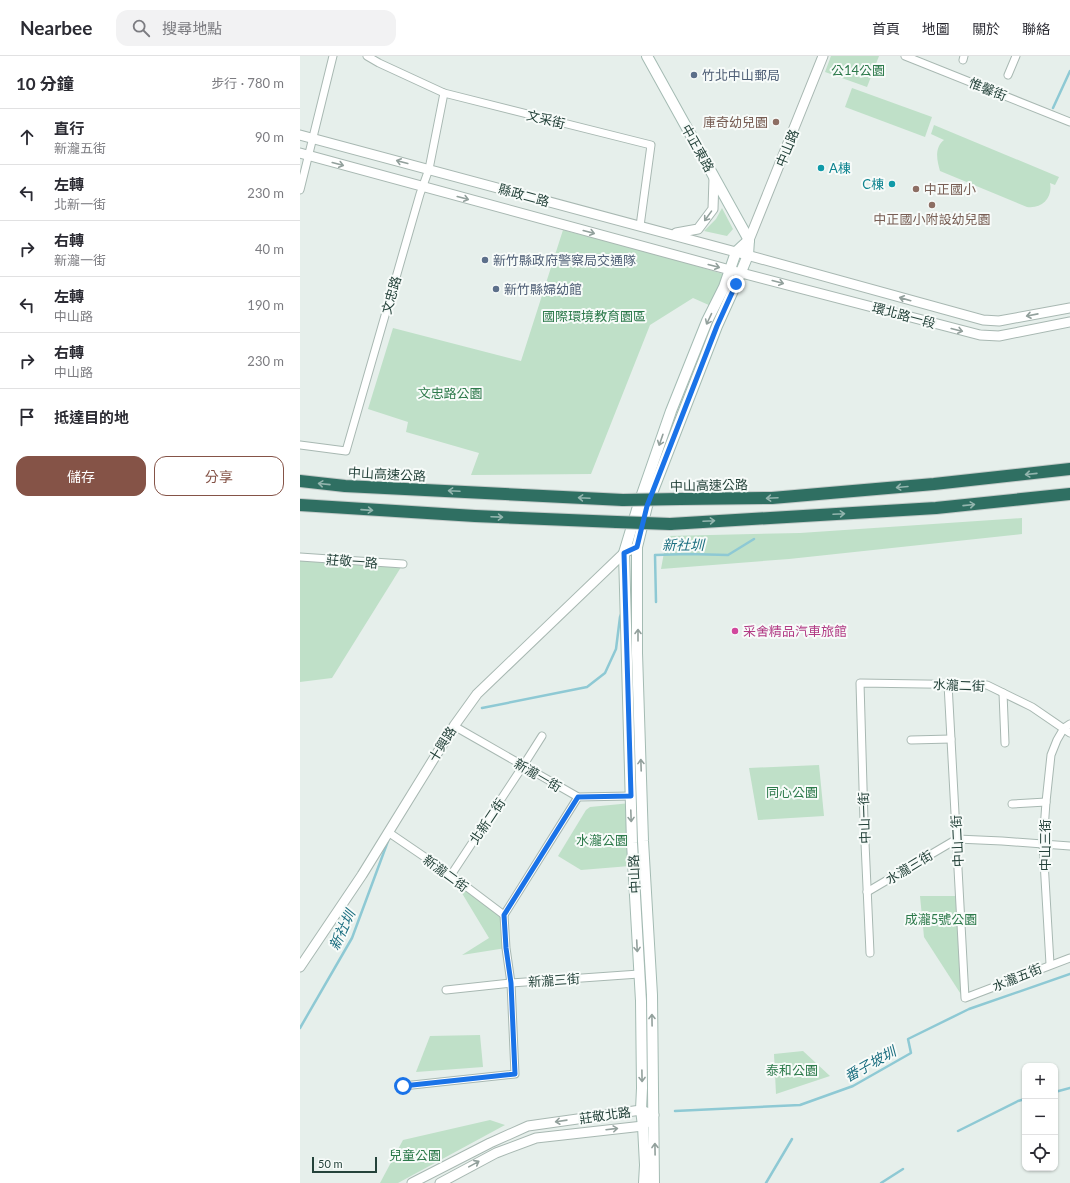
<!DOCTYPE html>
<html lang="zh-TW">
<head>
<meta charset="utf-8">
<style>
  :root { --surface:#fff; --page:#f2f2f3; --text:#2b2b33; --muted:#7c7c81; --line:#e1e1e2; --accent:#855347 }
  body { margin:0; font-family:Lato,"Noto Sans TC",sans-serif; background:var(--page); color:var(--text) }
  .controls { position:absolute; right:12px; bottom:12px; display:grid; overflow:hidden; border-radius:8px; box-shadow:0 1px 3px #0004 }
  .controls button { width:36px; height:36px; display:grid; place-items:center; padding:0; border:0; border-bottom:1px solid var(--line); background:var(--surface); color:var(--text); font:20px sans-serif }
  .scale { position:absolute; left:12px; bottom:10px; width:65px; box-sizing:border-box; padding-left:4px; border:2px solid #24423a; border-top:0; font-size:11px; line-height:14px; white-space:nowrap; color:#24423a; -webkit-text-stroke:3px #f7fbf9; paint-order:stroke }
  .stop { position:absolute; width:12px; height:12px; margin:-9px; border:3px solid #1a73e8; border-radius:50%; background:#fff }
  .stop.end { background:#1a73e8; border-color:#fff; box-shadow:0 1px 4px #0008 }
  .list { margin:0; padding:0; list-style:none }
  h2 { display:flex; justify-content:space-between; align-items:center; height:52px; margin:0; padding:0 16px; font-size:17px }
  h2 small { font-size:13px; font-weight:400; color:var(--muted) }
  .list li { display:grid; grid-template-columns:26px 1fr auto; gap:12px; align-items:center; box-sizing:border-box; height:56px; padding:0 16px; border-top:1px solid var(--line) }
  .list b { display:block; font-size:15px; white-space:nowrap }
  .list p { margin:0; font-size:13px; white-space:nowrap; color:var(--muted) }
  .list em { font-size:13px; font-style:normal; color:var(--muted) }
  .actions { display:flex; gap:8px; padding:12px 16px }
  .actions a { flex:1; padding:9px 0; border:1px solid var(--accent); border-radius:12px; text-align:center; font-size:14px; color:var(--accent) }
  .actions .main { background:var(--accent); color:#fff }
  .icon { flex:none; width:22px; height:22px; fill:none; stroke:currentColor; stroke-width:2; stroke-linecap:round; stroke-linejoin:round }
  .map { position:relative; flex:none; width:770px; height:1127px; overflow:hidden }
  header { display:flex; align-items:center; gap:24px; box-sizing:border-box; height:56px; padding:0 20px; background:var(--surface); border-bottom:1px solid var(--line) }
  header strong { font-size:19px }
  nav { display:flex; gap:22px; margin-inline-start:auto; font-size:14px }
  .search { width:280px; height:36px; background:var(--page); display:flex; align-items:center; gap:10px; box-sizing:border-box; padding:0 14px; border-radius:12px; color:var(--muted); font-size:15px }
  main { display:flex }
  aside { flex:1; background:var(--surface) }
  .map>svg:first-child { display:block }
</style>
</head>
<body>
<header>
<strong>Nearbee</strong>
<div class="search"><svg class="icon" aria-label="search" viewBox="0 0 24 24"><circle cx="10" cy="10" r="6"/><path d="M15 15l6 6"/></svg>搜尋地點</div>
<nav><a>首頁</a><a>地圖</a><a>關於</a><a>聯絡</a></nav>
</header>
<main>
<aside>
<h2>10 分鐘<small>步行 · 780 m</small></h2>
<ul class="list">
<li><svg class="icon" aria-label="ahead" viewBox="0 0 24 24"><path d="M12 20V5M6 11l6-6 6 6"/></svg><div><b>直行</b><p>新瀧五街</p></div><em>90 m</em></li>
<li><svg class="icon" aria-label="left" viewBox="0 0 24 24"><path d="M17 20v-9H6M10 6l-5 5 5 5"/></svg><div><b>左轉</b><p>北新一街</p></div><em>230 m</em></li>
<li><svg class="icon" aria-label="right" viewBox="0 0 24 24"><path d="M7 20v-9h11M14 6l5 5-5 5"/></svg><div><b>右轉</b><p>新瀧一街</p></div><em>40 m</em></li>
<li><svg class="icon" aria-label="left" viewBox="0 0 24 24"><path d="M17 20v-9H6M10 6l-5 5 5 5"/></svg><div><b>左轉</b><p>中山路</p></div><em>190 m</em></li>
<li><svg class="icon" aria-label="right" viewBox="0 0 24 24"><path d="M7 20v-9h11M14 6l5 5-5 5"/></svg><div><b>右轉</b><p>中山路</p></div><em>230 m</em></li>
<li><svg class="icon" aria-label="arrive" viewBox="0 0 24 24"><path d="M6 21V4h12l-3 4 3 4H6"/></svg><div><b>抵達目的地</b></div></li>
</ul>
<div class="actions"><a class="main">儲存</a><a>分享</a></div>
</aside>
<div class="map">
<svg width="770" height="1127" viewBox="0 0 770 1127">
  <rect width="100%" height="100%" fill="#e6efeb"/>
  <g fill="#bfe0c8">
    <polygon points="531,0 579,0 567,31 525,16"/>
    <polygon points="552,32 632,61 625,81 545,51"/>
    <path d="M634 69 759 121 755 129 750 127C753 142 742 153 727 151L640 115C637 104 634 92 644 84L631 78Z"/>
    <polygon points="422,152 433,173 427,180 404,175 416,163"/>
    <polygon points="263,174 370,202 423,218 411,250 393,242 350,269 291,418 171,419 179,397 106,376 108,366 68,353 93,272 221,305"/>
    <polygon points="722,462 722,478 489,503 361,513 367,480 500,477"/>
    <polygon points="0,501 103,508 32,622 0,626"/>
    <polygon points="519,709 524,760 458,764 449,712"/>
    <polygon points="331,747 330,810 281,814 258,800 286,754 290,751"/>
    <polygon points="151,819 204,859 206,892 162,899 189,882"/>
    <polygon points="620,840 659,840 664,943 624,881"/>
    <polygon points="180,979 183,1011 116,1016 130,980"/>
    <polygon points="503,995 530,1020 476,1038 474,998"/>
    <polygon points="190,1064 205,1069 98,1127 80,1127 103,1084"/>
  </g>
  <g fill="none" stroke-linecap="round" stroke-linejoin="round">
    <g stroke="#8ec9d4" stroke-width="2.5">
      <polyline points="753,52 770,15"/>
      <polyline points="356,546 355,499 388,498 428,499 454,483"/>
      <polyline points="182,652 287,631 305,617 316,593 320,561 322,556"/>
      <polyline points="0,972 52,882 88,785"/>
      <polyline points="755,1036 770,1032"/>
      <polyline points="375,1055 500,1049 553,1030 611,997 608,983 669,953 770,918"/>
      <polyline points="658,1075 718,1045 725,1043"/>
      <polyline points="466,1127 492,1083"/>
      <polyline points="581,1127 603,1113"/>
    </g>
    <g stroke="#a8b8b2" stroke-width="9">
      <g id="minor">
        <polyline points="67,0 79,7 144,37 351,89 340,170"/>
        <polyline points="605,0 770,66"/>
        <polyline points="663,4 664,0"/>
        <polyline points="708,19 716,0"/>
        <polyline points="0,134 33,0"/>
        <polyline points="0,389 46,395 120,138 129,113 144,37"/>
        <polyline points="0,501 103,508"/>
        <polyline points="648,628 665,942 770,902"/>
        <polyline points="703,637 705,687"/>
        <polyline points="154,670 278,741 331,740"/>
        <polyline points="611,684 651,683"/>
        <polyline points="712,748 746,746"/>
        <polyline points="88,776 151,819 204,859"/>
        <polyline points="151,819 223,710 242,680"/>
        <polyline points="567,836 657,783 702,785 770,790"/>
        <polyline points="570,897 564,765 560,627 687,629 732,651 770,677"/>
        <polyline points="750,908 743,788 746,746 751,699 757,684 764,672 770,668"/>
        <polyline points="146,934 211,927 339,918"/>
        <polyline points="103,1030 215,1018 211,927 206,892 204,859 278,741"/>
      </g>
    </g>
    <g stroke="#a8b8b2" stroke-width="11">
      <g id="tertiary">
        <polyline points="0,79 436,196 683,264 699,265 770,252"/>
        <polyline points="0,97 430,214 680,279 699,280 770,266"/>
        <polyline points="376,177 398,173 413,153 414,122"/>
        <polyline points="449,184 523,0"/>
        <polyline points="0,911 62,819 154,670 177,638 324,497 337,491"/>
        <polyline points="112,1127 190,1087 228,1070 341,1054 354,1059 343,1070 236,1082 196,1097 140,1127"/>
      </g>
    </g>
    <g stroke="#a4bbb3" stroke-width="12">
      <g id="secondary">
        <polyline points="347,0 449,184"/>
        <polyline points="344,1127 345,1109 343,1070 341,1054 342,1032 341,945 332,787 324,497 339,447 371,355 407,265 424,231 436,196 449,184"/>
        <polyline points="354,1127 352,939 343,785 337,597 337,491 347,450 417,270 436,228 448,199 449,184"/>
      </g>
    </g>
    <g stroke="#c2cac8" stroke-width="14">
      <g id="motorway">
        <polyline points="0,425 45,430 323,444"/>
        <polyline points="380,443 472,442 634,428 770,413"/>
        <polyline points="0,449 175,460 317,466"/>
        <polyline points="370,468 636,452 770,438"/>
      </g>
    </g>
    <use href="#minor" stroke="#fff" stroke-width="7"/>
    <use href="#tertiary" stroke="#fff" stroke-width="9"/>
    <use href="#secondary" stroke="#fff" stroke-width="10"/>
    <use href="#motorway" stroke="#2f6f62" stroke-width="12"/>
    <g stroke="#c2cac8" stroke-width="14" stroke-linecap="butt">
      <g id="motorway-bridge">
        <polyline points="323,444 380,443"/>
        <polyline points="317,466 370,468"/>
      </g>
    </g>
    <use href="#motorway-bridge" stroke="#2f6f62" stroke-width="12"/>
  </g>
  <defs><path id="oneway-shaft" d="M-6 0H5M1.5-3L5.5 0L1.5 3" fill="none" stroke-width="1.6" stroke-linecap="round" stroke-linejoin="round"/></defs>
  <g stroke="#92a09c">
    <use href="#oneway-shaft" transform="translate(102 106) rotate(-165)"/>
    <use href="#oneway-shaft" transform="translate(38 108) rotate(15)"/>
    <use href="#oneway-shaft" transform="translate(163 142) rotate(15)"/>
    <use href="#oneway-shaft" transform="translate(408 160) rotate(126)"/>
    <use href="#oneway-shaft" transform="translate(289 176) rotate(15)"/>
    <use href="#oneway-shaft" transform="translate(414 210) rotate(15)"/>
    <use href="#oneway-shaft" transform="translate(478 226) rotate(15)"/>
    <use href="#oneway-shaft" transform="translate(605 243) rotate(-164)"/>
    <use href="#oneway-shaft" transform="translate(732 259) rotate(169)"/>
    <use href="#oneway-shaft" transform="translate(409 263) rotate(115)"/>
    <use href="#oneway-shaft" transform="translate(657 274) rotate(14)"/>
    <use href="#oneway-shaft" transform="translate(361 384) rotate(109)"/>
    <use href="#oneway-shaft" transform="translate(338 579) rotate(-90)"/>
    <use href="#oneway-shaft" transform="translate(341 709) rotate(-92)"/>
    <use href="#oneway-shaft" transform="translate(331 760) rotate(88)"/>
    <use href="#oneway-shaft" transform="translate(337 890) rotate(87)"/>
    <use href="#oneway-shaft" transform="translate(352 964) rotate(-91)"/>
    <use href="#oneway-shaft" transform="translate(342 1020) rotate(89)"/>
    <use href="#oneway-shaft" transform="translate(261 1065) rotate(172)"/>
    <use href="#oneway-shaft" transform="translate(312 1073) rotate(-7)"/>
    <use href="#oneway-shaft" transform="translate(355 1093) rotate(-91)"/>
    <use href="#oneway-shaft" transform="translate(174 1108) rotate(-29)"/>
  </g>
  <g stroke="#93b5ae">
    <use href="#oneway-shaft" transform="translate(731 418) rotate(174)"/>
    <use href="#oneway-shaft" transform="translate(24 428) rotate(-174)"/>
    <use href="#oneway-shaft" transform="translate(602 431) rotate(175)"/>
    <use href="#oneway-shaft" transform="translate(154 435) rotate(-177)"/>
    <use href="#oneway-shaft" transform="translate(284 442) rotate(-177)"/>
    <use href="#oneway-shaft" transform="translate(472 442) rotate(177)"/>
    <use href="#oneway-shaft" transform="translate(669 449) rotate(-6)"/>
    <use href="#oneway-shaft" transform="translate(67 454) rotate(4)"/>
    <use href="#oneway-shaft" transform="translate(539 458) rotate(-3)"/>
    <use href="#oneway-shaft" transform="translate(197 461) rotate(2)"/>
    <use href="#oneway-shaft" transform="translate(409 465) rotate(-3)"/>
  </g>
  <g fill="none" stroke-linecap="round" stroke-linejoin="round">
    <polyline stroke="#1a73e8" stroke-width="5" points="103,1030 215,1018 211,927 206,892 204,859 278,741 331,740 324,497 337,491 347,450 417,270 436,228"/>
  </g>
  <g fill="#5c6f8a" stroke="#f7fbf9" stroke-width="1.5">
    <circle cx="394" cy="19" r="4"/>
    <circle cx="185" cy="204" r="4"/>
    <circle cx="196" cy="233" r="4"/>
  </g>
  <g fill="#8d6e63" stroke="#f7fbf9" stroke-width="1.5">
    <circle cx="476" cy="66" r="4"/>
    <circle cx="616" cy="133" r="4"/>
    <circle cx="632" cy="149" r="4"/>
  </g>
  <g fill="#0f9aa8" stroke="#f7fbf9" stroke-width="1.5">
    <circle cx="521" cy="112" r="4"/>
    <circle cx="592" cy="128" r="4"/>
  </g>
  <circle fill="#d1479c" stroke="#f7fbf9" stroke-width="1.5" cx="435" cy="575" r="4"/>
  <g text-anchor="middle" stroke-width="4" stroke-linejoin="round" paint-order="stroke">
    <g font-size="13" fill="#2d7a4b" stroke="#f7fbf9">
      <text x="558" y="19">公14公園</text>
      <text x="294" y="265">國際環境教育園區</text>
      <text x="150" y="342">文忠路公園</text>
      <text x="492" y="741">同心公園</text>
      <text x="302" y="789">水瀧公園</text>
      <text x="641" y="868">成瀧5號公園</text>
      <text x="492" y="1019">泰和公園</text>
      <text x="115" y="1104">兒童公園</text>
    </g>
    <g font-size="13" fill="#4e5e75" stroke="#f7fbf9" text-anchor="start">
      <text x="402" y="24">竹北中山郵局</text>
      <text x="193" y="209">新竹縣政府警察局交通隊</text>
      <text x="204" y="238">新竹縣婦幼館</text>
    </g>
    <g font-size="13" fill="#24423a" stroke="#f7fbf9">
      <text transform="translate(688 33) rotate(22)" y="5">惟馨街</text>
      <text transform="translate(246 63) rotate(14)" y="5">文采街</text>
      <text transform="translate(398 92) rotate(61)" y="5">中正東路</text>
      <text transform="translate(487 92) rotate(-68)" y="5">中山路</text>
      <text transform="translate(224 139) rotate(15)" y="5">縣政二路</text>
      <text transform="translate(91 239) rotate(-74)" y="5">文忠路</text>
      <text transform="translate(604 259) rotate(15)" y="5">環北路一段</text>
      <text transform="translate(87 418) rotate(3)" y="5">中山高速公路</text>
      <text transform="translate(409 429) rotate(-1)" y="5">中山高速公路</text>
      <text transform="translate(52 505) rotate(4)" y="5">莊敬一路</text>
      <text transform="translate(659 629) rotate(2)" y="5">水瀧二街</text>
      <text transform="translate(142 688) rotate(-58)" y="5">十興路</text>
      <text transform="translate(238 719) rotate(30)" y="5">新瀧一街</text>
      <text transform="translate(564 762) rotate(-92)" y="5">中山一街</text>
      <text transform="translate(187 765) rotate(-56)" y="5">北新二街</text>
      <text transform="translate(657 785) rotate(-93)" y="5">中山二街</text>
      <text transform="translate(745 789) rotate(-90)" y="5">中山三街</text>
      <text transform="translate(609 811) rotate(-31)" y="5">水瀧三街</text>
      <text transform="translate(146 817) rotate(36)" y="5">新瀧二街</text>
      <text transform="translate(334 818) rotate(-93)" y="5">中山路</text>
      <text transform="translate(717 921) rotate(-22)" y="5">水瀧五街</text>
      <text transform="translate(254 924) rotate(-4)" y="5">新瀧三街</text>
      <text transform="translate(305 1059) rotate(-8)" y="5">莊敬北路</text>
    </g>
    <g font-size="13" fill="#785e54" stroke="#f7fbf9" text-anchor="end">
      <text x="468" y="71">庫奇幼兒園</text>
      <text x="624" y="138" text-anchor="start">中正國小</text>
      <text x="632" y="168" text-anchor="middle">中正國小附設幼兒園</text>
    </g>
    <g font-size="13" fill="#0d838f" stroke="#f7fbf9" text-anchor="start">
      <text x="529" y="117">A棟</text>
      <text x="584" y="133" text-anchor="end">C棟</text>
    </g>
    <g font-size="13" fill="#b23c85" stroke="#f7fbf9" text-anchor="start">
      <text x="443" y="580">采舍精品汽車旅館</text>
    </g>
    <g font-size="14" font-style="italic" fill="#1c6f80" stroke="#f7fbf9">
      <text x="383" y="494">新社圳</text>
      <text transform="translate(42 874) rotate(-65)" y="5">新社圳</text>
      <text transform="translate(570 1008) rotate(-29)" y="5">番子坡圳</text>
    </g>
  </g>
</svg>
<div class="controls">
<button>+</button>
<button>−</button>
<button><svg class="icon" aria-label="locate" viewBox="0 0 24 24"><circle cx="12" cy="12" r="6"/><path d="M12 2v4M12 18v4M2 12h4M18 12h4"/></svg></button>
</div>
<div class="scale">50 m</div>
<div class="stop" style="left:103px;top:1030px"></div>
<div class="stop end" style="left:436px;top:228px"></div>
</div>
</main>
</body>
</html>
